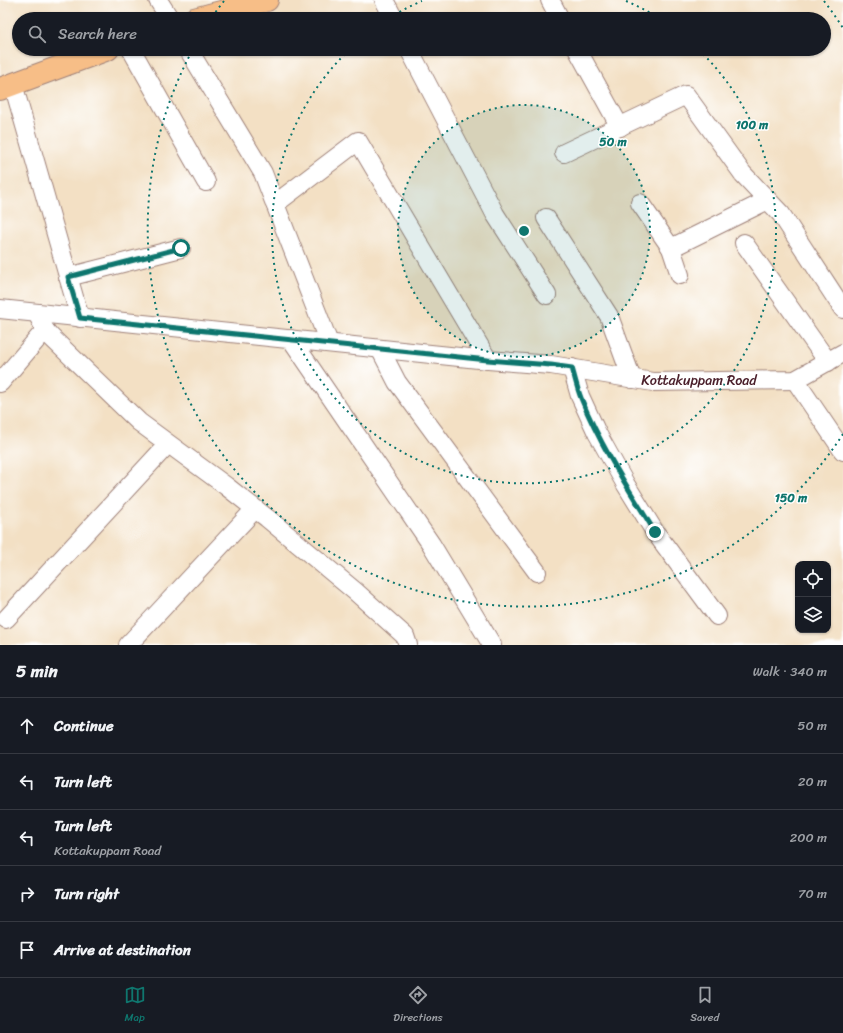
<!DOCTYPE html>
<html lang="en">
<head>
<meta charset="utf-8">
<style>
  :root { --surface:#171b24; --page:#242831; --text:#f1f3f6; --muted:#9ea1a6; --line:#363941; --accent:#0f766e }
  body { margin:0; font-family:Sriracha,sans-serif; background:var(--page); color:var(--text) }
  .controls { position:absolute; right:12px; bottom:12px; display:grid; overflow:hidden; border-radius:8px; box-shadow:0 1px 3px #0004 }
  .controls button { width:36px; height:36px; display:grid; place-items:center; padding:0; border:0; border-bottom:1px solid var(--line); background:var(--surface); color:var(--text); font:20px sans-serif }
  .stop { position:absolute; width:12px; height:12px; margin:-9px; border:3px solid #0f766e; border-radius:50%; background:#fff }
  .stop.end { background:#0f766e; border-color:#fff; box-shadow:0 1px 4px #0008 }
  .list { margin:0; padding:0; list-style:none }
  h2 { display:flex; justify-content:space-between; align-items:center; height:52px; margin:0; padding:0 16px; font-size:17px }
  h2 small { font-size:13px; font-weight:400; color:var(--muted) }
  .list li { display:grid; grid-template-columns:26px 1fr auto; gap:12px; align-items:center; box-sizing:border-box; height:56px; padding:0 16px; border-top:1px solid var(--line) }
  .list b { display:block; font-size:15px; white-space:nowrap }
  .list p { margin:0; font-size:13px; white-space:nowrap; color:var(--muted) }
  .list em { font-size:13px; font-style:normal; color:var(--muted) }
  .icon { flex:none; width:22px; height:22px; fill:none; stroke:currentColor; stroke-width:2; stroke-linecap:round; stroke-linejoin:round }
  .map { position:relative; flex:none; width:843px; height:645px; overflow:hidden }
  .search { position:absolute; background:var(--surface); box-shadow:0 1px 3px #0004; left:12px; right:12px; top:12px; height:44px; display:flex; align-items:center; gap:10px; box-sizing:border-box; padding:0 14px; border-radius:22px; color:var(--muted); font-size:15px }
  .sheet { height:332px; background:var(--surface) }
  nav { display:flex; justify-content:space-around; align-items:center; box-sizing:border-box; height:56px; border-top:1px solid var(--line); background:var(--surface); font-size:11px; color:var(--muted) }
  nav a { display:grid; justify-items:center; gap:2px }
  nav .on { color:var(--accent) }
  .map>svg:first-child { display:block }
</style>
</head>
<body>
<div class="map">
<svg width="843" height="645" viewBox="0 0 843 645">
  <rect width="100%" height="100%" fill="#fff"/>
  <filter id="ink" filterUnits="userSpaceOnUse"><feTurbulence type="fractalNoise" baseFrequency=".025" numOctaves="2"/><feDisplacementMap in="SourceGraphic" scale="8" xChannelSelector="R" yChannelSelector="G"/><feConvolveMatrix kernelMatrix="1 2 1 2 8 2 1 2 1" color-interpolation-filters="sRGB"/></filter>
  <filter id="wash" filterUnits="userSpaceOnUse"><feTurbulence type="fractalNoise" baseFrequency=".012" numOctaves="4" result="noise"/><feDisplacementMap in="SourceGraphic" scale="16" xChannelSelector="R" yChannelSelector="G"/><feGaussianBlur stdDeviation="0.9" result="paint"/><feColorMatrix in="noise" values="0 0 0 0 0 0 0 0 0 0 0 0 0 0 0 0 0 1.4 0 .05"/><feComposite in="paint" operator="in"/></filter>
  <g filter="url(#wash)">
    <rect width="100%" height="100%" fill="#f3e0c4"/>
  </g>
  <g filter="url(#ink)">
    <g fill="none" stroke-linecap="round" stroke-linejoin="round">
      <g stroke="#9e8078" stroke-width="20">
        <g id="minor">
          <polyline points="158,0 170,19"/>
          <polyline points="384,0 394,19"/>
          <polyline points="550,0 560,19"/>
          <polyline points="131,49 206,182"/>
          <polyline points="188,49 263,173 329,343"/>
          <polyline points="409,49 495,214 547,295"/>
          <polyline points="577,49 620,127"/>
          <polyline points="13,84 80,318"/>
          <polyline points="564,153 686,95 743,174 781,214 843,309"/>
          <polyline points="640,203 671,248 680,275"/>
          <polyline points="275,204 358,141 488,360"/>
          <polyline points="546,218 609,316 632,379"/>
          <polyline points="744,243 828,362"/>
          <polyline points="671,248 768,200"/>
          <polyline points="68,277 181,248"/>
          <polyline points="0,309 488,360 551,365 653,382 795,380 843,353"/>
          <polyline points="37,313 45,330 51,337 139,422 226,486 267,518 356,592 405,636 408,645"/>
          <polyline points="291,339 431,544 492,645"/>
          <polyline points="380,349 397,382 537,572"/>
          <polyline points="572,368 580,396 597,433 626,485 655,532 717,616"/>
          <polyline points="795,380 843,451"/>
          <polyline points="0,383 45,330"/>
          <polyline points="6,619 168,444"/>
          <polyline points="128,645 255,509"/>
        </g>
      </g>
      <g stroke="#9e8078" stroke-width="24">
        <g id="major">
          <polyline points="194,19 267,0"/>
          <polyline points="0,89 108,49"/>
        </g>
      </g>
      <use href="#minor" stroke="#fff" stroke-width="18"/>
      <use href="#major" stroke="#f7be87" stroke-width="22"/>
    </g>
  </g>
  <g fill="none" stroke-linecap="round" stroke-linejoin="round" filter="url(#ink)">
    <path stroke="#0f766e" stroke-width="5" d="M181 248 68 277 80 318 488 360 551 365 572 368C575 378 577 388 581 398 600 445 628 488 655 532"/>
  </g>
  <circle cx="524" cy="231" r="126" fill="#0f766e" fill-opacity=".12"/>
  <g fill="none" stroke="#0f766e" stroke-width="2" stroke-dasharray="2 4">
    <circle cx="524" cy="231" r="126"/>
    <path d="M389 18A252 252 0 0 1 422 1M626 1A252 252 0 0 1 659 18M699 50A252 252 0 1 1 349 50"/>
    <path d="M843 434A378 378 0 0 1 192 51M212 17A378 378 0 0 1 224 1M824 1A378 378 0 0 1 843 28"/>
  </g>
  <g text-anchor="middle" stroke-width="3" stroke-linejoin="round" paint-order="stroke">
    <g font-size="14" fill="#4a1f2b" stroke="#fff">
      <text x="699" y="385">Kottakuppam Road</text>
    </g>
  </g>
  <circle cx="524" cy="231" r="6" fill="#0f766e" stroke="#fff" stroke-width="2"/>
  <g font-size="12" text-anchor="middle" font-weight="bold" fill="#0f766e" stroke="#fff" stroke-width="3" stroke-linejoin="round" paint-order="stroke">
    <text x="752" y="129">100 m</text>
    <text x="613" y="146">50 m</text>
    <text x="791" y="502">150 m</text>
  </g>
</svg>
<div class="controls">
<button><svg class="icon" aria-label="locate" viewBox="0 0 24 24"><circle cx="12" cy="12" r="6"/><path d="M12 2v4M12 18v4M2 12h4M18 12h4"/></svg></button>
<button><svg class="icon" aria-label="layers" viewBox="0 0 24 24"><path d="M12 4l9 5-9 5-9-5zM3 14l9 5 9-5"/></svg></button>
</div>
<div class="stop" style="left:181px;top:248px"></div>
<div class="stop end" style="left:655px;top:532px"></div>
<div class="search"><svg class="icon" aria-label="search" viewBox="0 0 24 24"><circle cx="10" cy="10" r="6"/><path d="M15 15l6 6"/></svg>Search here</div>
</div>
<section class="sheet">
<h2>5 min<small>Walk · 340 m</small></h2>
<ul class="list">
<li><svg class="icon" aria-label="ahead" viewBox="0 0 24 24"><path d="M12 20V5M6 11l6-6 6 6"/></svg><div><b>Continue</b></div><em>50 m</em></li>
<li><svg class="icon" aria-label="left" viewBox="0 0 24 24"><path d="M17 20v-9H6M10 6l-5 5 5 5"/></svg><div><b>Turn left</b></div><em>20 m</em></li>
<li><svg class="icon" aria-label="left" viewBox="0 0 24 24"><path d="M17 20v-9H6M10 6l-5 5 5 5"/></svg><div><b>Turn left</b><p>Kottakuppam Road</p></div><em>200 m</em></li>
<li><svg class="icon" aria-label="right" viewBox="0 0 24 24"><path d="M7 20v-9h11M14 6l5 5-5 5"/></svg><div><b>Turn right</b></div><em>70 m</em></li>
<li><svg class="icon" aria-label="arrive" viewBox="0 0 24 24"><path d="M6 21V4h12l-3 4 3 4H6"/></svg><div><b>Arrive at destination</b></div></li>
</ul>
</section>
<nav>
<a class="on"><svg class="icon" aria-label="map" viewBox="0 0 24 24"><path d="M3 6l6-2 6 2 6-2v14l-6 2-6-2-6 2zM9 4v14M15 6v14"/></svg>Map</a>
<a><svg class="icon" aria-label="directions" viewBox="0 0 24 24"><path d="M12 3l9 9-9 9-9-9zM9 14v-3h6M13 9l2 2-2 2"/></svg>Directions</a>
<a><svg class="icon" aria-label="saved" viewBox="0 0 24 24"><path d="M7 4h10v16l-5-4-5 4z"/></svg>Saved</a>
</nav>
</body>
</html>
